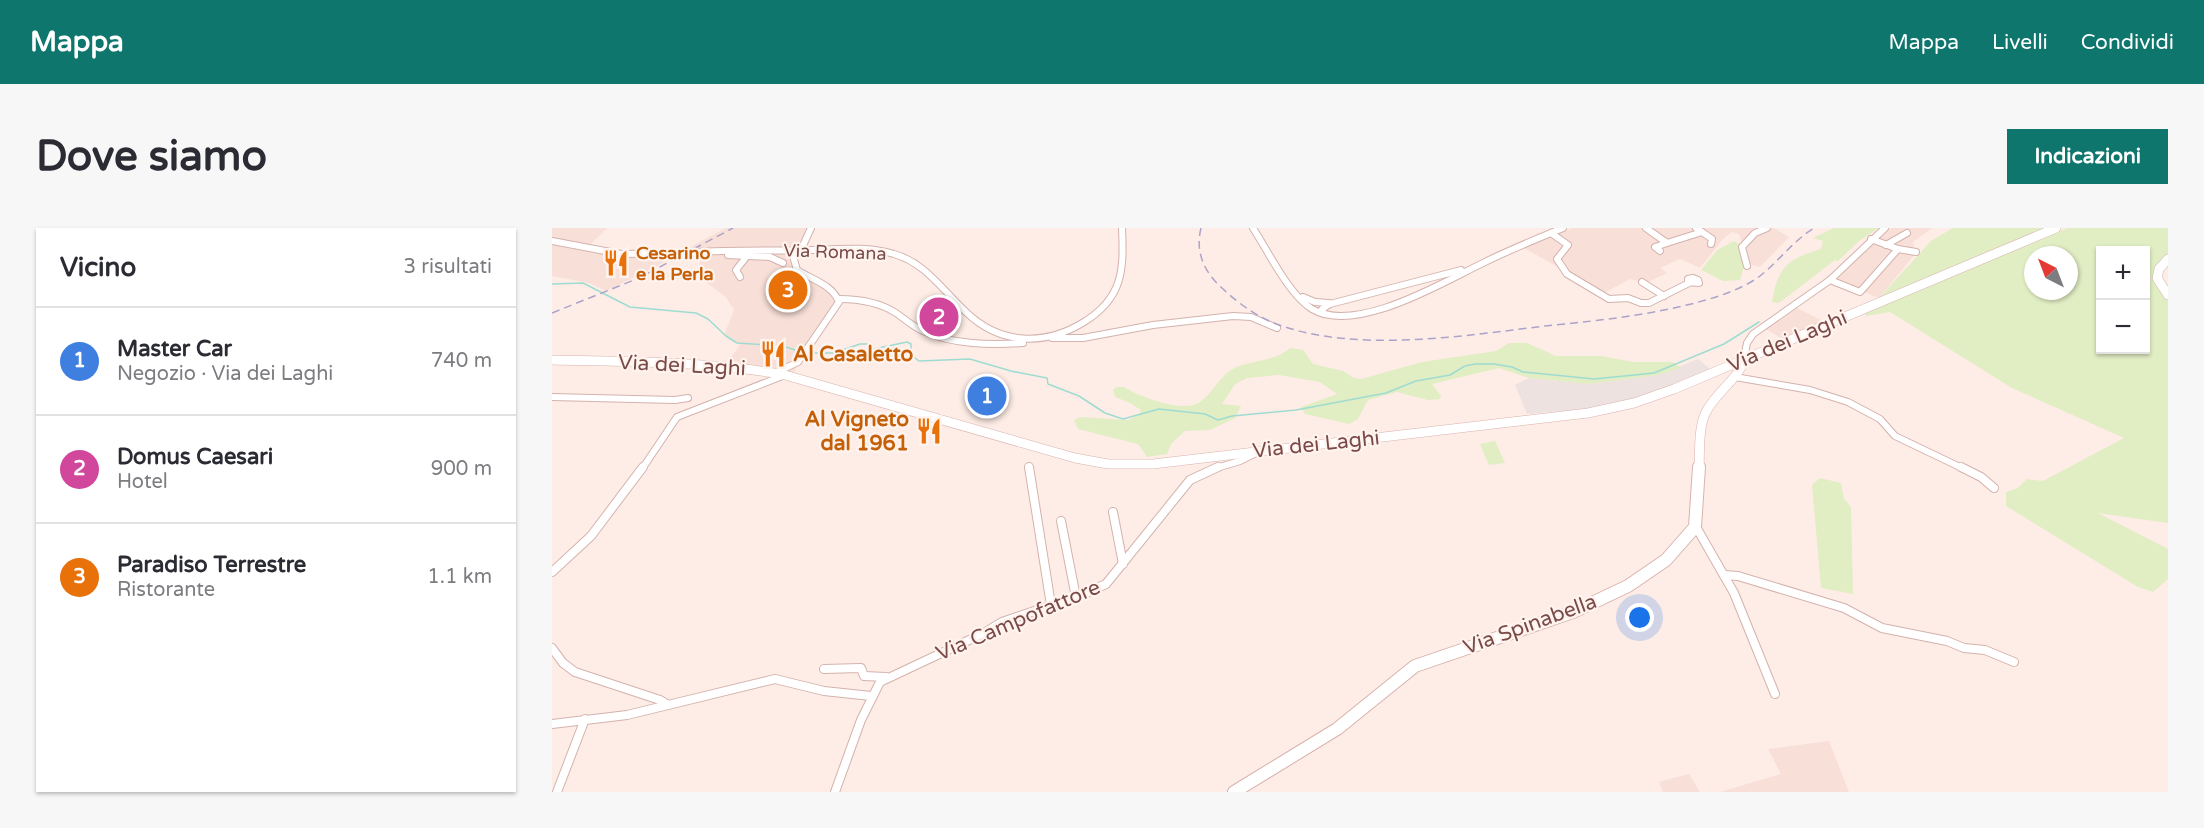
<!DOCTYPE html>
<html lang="it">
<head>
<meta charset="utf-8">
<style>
  :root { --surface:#fff; --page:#f7f7f7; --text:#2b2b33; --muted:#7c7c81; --line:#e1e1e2; --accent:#0f766e }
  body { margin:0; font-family:"Varela Round",sans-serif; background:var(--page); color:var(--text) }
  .controls { position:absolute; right:18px; top:18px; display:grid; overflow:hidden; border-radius:0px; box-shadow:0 2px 4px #0004 }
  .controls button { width:54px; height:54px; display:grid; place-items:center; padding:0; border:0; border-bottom:2px solid var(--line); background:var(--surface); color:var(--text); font:30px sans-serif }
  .compass { position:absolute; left:1472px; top:18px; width:54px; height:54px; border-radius:50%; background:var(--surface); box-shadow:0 2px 4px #0004; rotate:318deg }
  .you { position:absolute; left:1088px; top:390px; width:21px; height:21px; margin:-15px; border:4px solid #fff; border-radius:50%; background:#1a73e8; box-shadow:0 0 0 9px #1a73e833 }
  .badge { display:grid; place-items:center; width:39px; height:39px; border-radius:50%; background:var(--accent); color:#fff; font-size:20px; font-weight:700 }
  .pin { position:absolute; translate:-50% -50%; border:3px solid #fff; box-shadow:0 2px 6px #0006 }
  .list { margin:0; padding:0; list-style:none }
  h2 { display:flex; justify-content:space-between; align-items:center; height:78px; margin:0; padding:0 24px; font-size:26px }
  h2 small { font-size:20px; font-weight:400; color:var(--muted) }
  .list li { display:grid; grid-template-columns:39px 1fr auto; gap:18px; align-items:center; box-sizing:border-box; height:108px; padding:0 24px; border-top:2px solid var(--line) }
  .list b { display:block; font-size:22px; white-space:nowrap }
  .list p { margin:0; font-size:20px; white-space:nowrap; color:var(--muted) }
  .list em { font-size:20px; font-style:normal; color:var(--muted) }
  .map { position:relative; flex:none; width:1616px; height:564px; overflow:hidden; border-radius:0px }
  header { display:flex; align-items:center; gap:36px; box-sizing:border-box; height:84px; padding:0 30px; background:var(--accent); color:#fff }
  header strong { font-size:28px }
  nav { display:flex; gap:33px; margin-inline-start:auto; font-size:21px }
  .intro { display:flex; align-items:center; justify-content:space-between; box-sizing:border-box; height:144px; padding:0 36px }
  h1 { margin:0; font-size:42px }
  .button { padding:15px 27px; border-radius:0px; background:var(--accent); color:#fff; font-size:21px; font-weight:700 }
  main { display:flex; gap:36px; padding:0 36px }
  aside { flex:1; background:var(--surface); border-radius:0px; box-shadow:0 2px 4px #0004 }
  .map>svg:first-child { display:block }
</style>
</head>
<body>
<header>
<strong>Mappa</strong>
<nav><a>Mappa</a><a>Livelli</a><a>Condividi</a></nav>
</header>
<div class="intro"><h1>Dove siamo</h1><a class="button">Indicazioni</a></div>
<main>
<aside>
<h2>Vicino<small>3 risultati</small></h2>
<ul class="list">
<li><span class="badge" style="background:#3f7fe0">1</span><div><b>Master Car</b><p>Negozio · Via dei Laghi</p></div><em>740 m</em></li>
<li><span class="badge" style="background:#d1479c">2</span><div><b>Domus Caesari</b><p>Hotel</p></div><em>900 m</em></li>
<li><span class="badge" style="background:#e8710a">3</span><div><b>Paradiso Terrestre</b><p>Ristorante</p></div><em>1.1 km</em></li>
</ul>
</aside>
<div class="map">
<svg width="1616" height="564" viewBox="0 0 1616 564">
  <rect width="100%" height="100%" fill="#feede6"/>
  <g fill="#f8dfd7">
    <polygon points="0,0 55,0 33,22 42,25 86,29 129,26 54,63 37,55 0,48"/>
    <polygon points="174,0 259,0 250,24 242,31 247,43 268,55 287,71 246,134 243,143 233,147 173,138 188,117 172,107 182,82 173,68 145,48 150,24 127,25"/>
    <polygon points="1021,0 1222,0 1237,9 1208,39 1197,36 1187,6 1180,4 1171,11 1148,40 1128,31 1108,40 1115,45 1094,55 1078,51 1052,65 972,20"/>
    <polygon points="1340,0 1380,0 1361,14 1363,26 1327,70 1283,52 1320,12"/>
    <polygon points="1243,79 1273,94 1229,110 1212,100"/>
    <polygon points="1277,513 1297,564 1168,564 1229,546 1216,521"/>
    <polygon points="1137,546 1148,564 1111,564 1107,554"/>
  </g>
  <polygon fill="#eee2e0" points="1146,131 1158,141 1082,174 1036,181 975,186 963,157 977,150 1038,156 1106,147"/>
  <g fill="#e1edc3" fill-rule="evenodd">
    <path d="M1282 0H1327L1307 13 1286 33 1283 32 1227 75 1220 74C1226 39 1235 31 1269 21L1271 13 1261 10Z"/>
    <polygon points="1401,0 1498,0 1327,70 1379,13"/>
    <path d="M1516 0H1616V27C1596 45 1597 53 1616 71V295L1546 285 1616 321V351L1601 364 1586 359 1454 278V264L1466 260 1475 251 1491 253 1572 210 1460 160 1338 84 1314 88 1312 84ZM1548 22H1594V122H1548ZM1481 27H1517V63H1481Z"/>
    <polygon points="1182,13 1188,17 1192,39 1188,52 1171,53 1149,42 1165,22"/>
    <path d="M957 115H975L1004 128H1049L1081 134H1121L1129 140 1106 147 1038 156 977 150 947 140 880 156 889 168 888 171 876 172 845 164 816 172 806 191 797 196 753 186 749 179 785 166 768 154 727 147 695 150 683 156 670 176 689 178 683 190 658 202 633 203 619 216 615 226 595 229 586 216 526 201 522 192 528 189 576 192 586 188 589 182 578 175 563 169 561 162 564 159C574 158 576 162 585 166 598 171 619 179 634 178 656 178 662 153 679 142 697 131 722 135 738 120L751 122 761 136 791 143 802 150 809 151 870 134 944 123Z"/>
    <polygon points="943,213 953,235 937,237 928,216"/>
    <polygon points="1268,250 1289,255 1292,271 1299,279 1301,366 1269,360 1260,257"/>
  </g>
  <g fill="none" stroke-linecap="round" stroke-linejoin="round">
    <g stroke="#9edcd2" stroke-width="1.5">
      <polyline points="0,56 31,55 78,79 144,85 156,91 174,108 185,115 231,118 246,123"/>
      <polyline points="260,125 282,125 308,116 316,116 318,121 322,121 355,114 359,116 359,127 367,133 418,131 459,143 495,150 496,156 527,168 553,185 571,191 607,181 653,186 666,192 680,188 744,182 834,165 864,153 898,147 913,138 923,136 942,136 960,139 971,144 1042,151 1102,145 1172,116 1207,94"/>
    </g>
    <g stroke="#d4b2ad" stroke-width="8">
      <g id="street-far1">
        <path d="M701 0C716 23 737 67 760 81 804 107 891 54 931 35 957 22 984 11 1011 0"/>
        <polyline points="1094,0 1115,15 1150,4 1144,0"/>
        <polyline points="1150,4 1160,11 1159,16"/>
        <polyline points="999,5 1016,17 1005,31 1015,46 1057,71 1076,70 1089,75 1097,75 1137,55"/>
        <polyline points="1319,11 1346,21 1364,24"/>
        <polyline points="0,13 69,26 132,25"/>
        <polyline points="1334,17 1355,5"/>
        <polyline points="249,22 259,0"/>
        <polyline points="1108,23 1103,19 1115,15"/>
        <path d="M142 24C181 22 221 23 260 22 287 21 316 18 342 26 374 35 391 63 415 85 449 117 493 118 532 94 571 70 572 42 570 0"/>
        <polyline points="176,27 218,29 231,35"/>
        <polyline points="1195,38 1190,19 1203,5 1215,0"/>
        <polyline points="188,49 184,42 195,28"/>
        <polygon points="1141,50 1146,52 1147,55 1136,54 1136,51"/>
        <polyline points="1278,52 1308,64 1346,21"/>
        <polyline points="1090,54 1112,68"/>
        <polyline points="751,69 763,74 777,75"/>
        <path d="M287 71C307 71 327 74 344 85 353 91 361 99 371 103 401 117 439 117 471 115"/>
        <polyline points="772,86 770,81 778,76 909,42"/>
        <polyline points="500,110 531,110 601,97 681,88 699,89 725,100"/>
        <polyline points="1192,130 1195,115 1201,106 1278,52 1333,0"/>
        <path d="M223 145 246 134 287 74C280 56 260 52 245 42L241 28 245 22"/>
        <polyline points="1183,149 1258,162 1296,174 1328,191 1343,208 1412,241"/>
        <polyline points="0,169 123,172 136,170"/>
        <polyline points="90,241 125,189 233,147"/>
        <polyline points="661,241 688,233 704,225"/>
      </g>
    </g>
    <g stroke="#d4b2ad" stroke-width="10">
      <g id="street">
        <polyline points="477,239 499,377"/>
        <polyline points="1409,239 1429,249 1442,260"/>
        <polyline points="561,284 571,336"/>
        <polyline points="509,293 524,369"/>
        <polyline points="1143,297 1182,365 1223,466"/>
        <polyline points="0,344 39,308 91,239"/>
        <polyline points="1172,347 1186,348 1292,380 1330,400 1395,413 1412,420 1433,422 1462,434"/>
        <polyline points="0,420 11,435 23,444 108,472 116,477 223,451 272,463 319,468"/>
        <polyline points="272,441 309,440 312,448 334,449"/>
        <polyline points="0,496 75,487 116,477"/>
        <polyline points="5,564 33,491"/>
        <polyline points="283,564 309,492 328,454 432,405 450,394 532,366 554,356 638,252 666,239"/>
      </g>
    </g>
    <g stroke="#d9b2ad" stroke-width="10">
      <g id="secondary-far1">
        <polyline points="1616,31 1607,41 1605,50 1616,67"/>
        <path d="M0 132C78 134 156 133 233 147L523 230 556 236H601L1036 185 1082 175 1122 161 1504 0"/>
        <path d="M1147 241C1148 223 1146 200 1154 184 1163 165 1190 148 1192 130"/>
      </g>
    </g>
    <g stroke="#d9b2ad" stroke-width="14">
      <polyline id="secondary" points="682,564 785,501 863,438 1021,384 1076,358 1114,332 1143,299 1147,239"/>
    </g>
    <use href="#street-far1" stroke="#fff" stroke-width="6"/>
    <use href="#street" stroke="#fff" stroke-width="8"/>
    <use href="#secondary-far1" stroke="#fff" stroke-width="9"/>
    <use href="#secondary" stroke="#fff" stroke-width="12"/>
    <g stroke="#aba3c9" stroke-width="1.5" stroke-dasharray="8 5" stroke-linecap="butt">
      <path d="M649 0C643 24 652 44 670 60 687 76 705 89 727 97 807 125 910 108 993 98 1052 92 1111 86 1167 68 1181 63 1196 57 1208 48 1227 33 1241 13 1262 0"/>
      <polyline points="0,85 87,50 181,0"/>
    </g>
    <g stroke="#d4b2ad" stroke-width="8" stroke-linecap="butt">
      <polyline id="street-bridge" points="132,25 142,24"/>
    </g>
    <use href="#street-bridge" stroke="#fff" stroke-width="6"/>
  </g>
  <defs>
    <g id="restaurant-bare" transform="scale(2.07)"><path d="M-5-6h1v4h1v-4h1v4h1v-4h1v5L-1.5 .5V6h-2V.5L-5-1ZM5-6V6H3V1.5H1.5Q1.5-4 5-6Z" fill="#e8710a" stroke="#fff3ee" stroke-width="2.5" paint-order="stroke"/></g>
  </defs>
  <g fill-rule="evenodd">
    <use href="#restaurant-bare" x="64" y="35"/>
    <use href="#restaurant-bare" x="221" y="126"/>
    <use href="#restaurant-bare" x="377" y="203"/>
  </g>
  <g text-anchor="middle" stroke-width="4.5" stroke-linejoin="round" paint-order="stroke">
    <g font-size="18" fill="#7a4a48" stroke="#fff3ee">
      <text transform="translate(283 24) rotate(2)" y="6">Via Romana</text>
    </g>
    <g font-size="18" font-weight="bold" fill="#c56008" stroke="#fff3ee" text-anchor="start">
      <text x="84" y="31">Cesarino<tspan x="84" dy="21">e la Perla</tspan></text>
    </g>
    <g font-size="21" fill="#7a4a48" stroke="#fff3ee">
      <text transform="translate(1235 113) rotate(-23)" y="7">Via dei Laghi</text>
      <text transform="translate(130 137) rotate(3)" y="7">Via dei Laghi</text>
      <text transform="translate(764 216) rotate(-6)" y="7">Via dei Laghi</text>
      <text transform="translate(466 392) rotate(-23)" y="7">Via Campofattore</text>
      <text transform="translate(978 396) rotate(-20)" y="7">Via Spinabella</text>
    </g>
    <g font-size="21" font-weight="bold" fill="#c56008" stroke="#fff3ee" text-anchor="start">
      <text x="241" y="133">Al Casaletto</text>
      <text x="357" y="198" text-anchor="end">Al Vigneto<tspan x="357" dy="24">dal 1961</tspan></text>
    </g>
  </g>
</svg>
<div class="controls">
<button>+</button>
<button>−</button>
</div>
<svg class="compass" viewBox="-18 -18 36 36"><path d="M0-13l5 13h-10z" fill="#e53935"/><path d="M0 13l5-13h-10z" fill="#7c7c81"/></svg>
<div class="you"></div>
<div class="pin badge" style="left:435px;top:168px;background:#3f7fe0">1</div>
<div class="pin badge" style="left:387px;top:89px;background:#d1479c">2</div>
<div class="pin badge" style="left:236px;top:62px;background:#e8710a">3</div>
</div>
</main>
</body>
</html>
